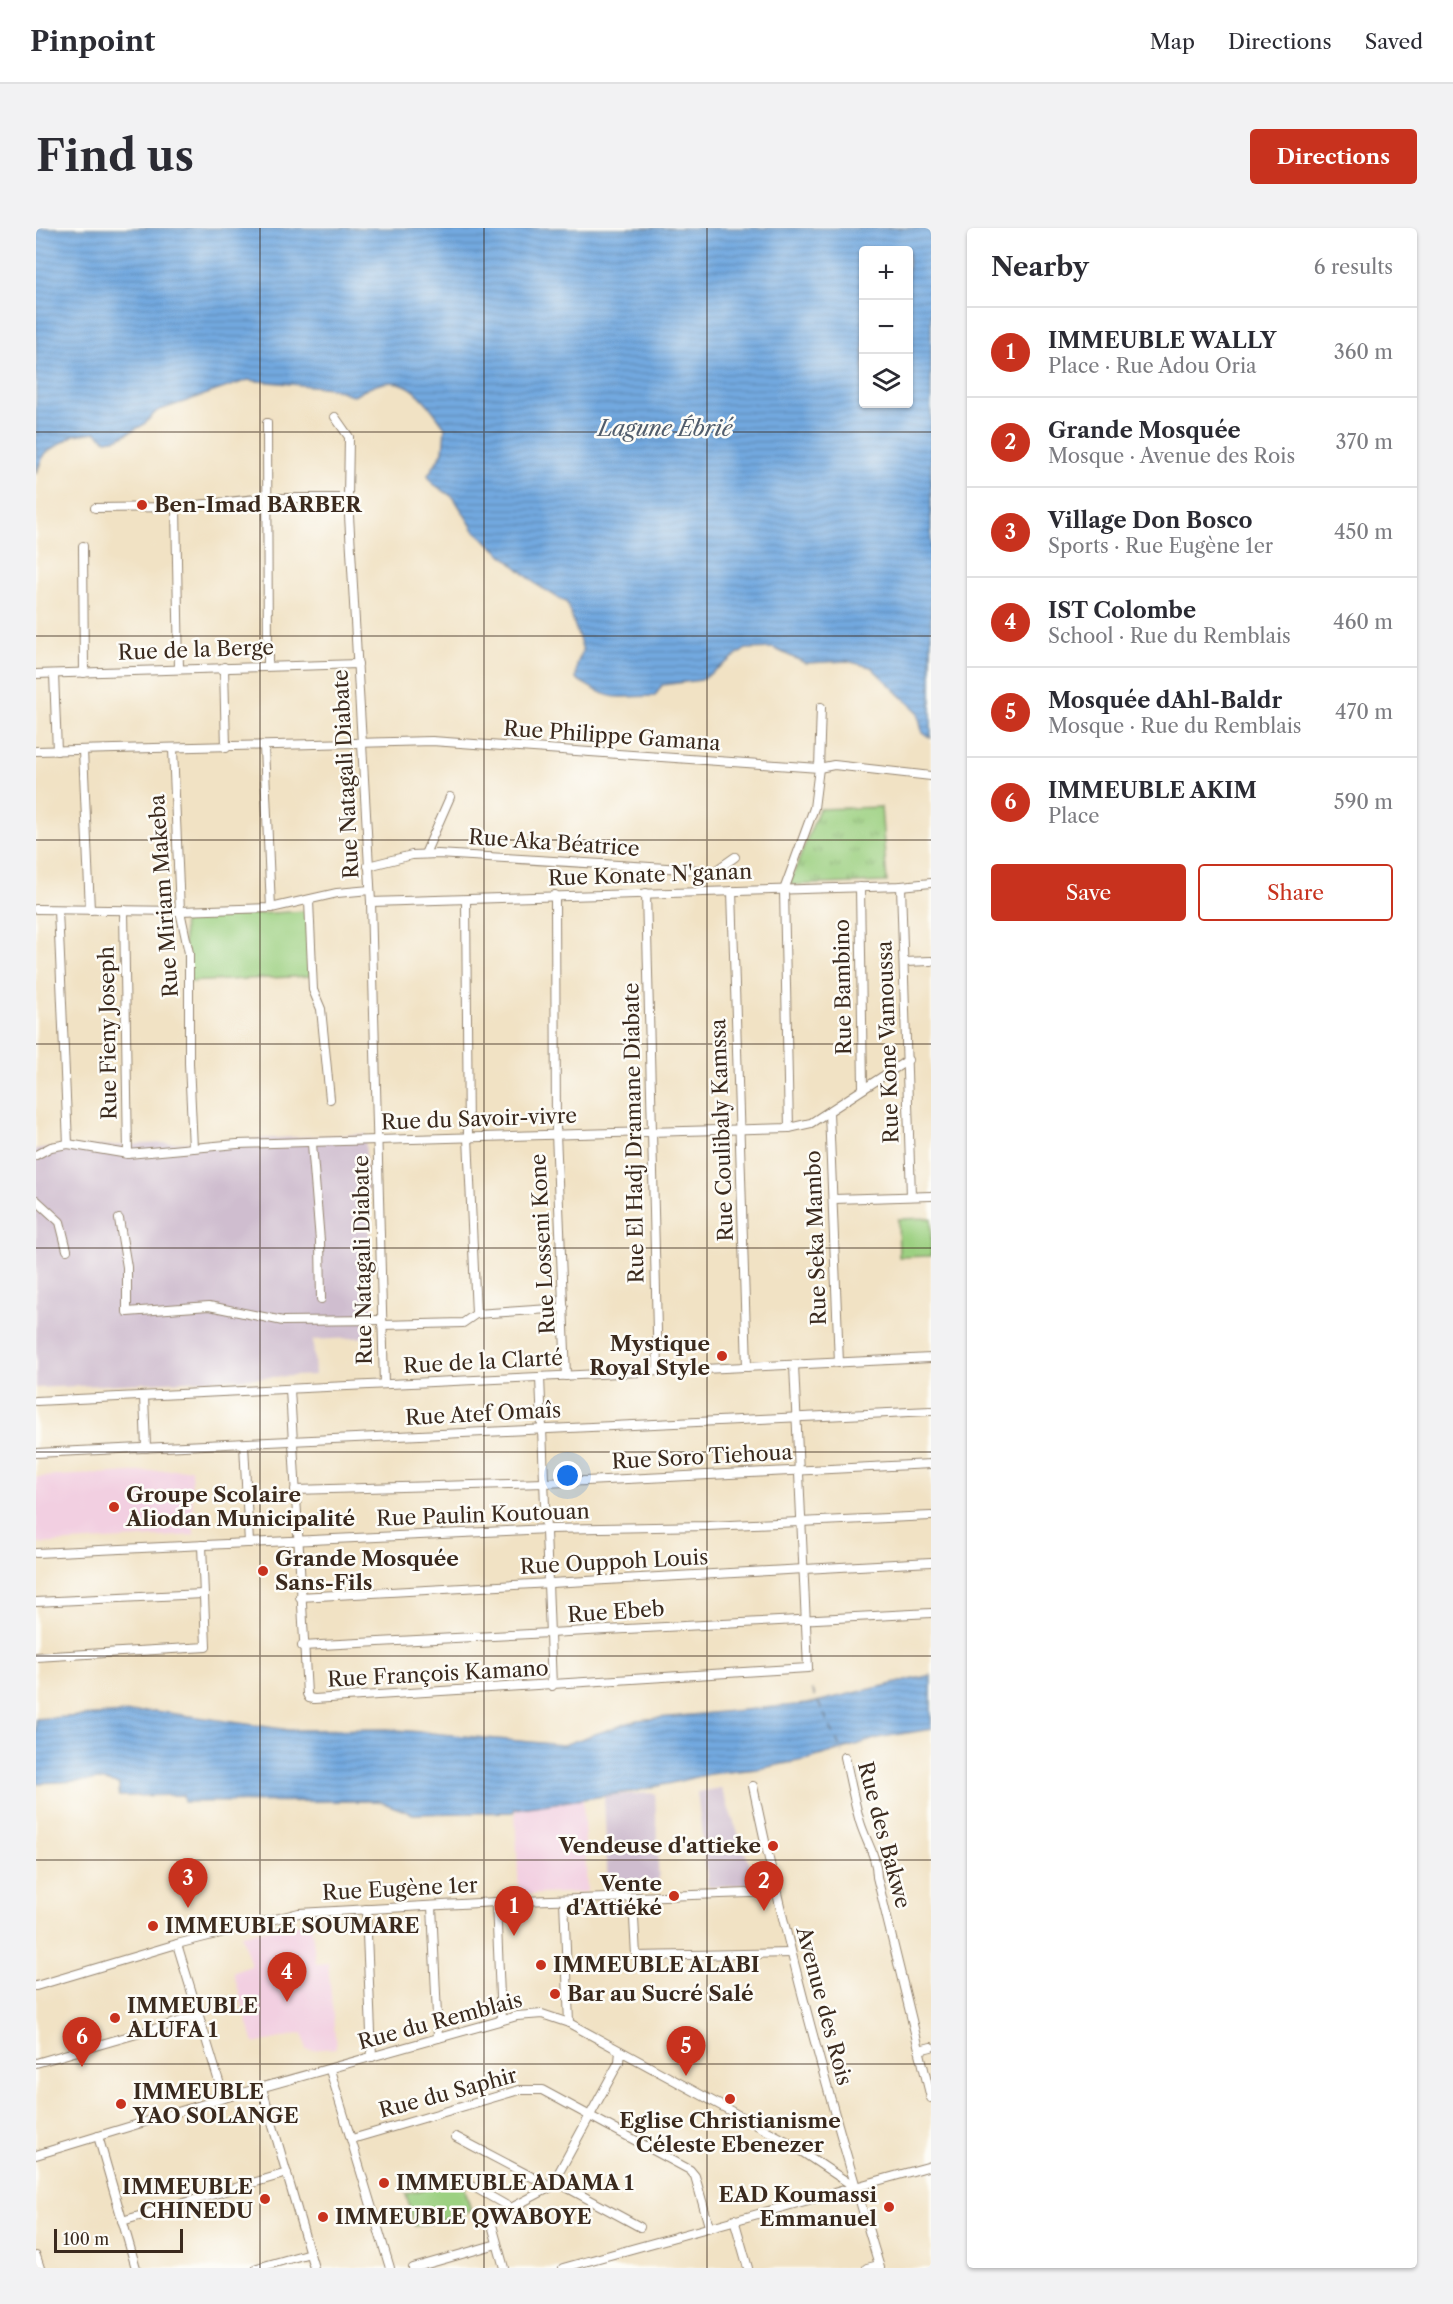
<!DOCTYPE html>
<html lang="en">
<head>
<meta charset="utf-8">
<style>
  :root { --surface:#fff; --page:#f2f2f3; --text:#2b2b33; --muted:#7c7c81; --line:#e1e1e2; --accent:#c8321e }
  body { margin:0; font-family:"Libre Caslon Text",serif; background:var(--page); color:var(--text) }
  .controls { position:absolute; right:18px; top:18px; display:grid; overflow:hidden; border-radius:6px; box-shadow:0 2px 4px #0004 }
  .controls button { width:54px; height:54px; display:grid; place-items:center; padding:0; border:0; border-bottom:2px solid var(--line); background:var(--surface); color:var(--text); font:30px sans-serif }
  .scale { position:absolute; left:18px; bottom:15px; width:129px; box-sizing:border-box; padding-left:6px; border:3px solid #3b2a1e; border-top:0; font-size:16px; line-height:21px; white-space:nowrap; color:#3b2a1e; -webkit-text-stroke:4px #fdfcf7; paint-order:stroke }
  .you { position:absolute; left:532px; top:1248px; width:21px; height:21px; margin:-15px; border:4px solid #fff; border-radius:50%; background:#1a73e8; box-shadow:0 0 0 9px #1a73e833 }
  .badge { display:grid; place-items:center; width:39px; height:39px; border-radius:50%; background:var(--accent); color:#fff; font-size:20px; font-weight:700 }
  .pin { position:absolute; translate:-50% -50px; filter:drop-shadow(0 2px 3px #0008) }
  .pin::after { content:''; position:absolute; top:32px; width:21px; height:18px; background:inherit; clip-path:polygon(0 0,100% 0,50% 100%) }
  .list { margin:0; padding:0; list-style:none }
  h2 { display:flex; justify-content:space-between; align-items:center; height:78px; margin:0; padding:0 24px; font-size:26px }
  h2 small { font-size:20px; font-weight:400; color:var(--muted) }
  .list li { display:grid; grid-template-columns:39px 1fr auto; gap:18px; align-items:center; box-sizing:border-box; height:90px; padding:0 24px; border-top:2px solid var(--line) }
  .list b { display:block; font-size:22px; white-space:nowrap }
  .list p { margin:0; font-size:20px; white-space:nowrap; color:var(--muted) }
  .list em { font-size:20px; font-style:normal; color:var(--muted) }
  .actions { display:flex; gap:12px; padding:18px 24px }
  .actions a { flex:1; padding:14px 0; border:2px solid var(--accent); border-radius:6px; text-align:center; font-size:21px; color:var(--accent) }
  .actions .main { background:var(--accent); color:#fff }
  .icon { flex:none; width:33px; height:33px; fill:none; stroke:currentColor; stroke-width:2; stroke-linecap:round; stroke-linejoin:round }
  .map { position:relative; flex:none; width:895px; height:2040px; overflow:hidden; border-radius:6px }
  header { display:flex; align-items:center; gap:36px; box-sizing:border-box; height:84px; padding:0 30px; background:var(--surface); border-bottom:2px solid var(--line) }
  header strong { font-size:28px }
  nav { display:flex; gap:33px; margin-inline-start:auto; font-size:21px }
  .intro { display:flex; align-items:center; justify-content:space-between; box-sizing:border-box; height:144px; padding:0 36px }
  h1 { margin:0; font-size:42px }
  .button { padding:15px 27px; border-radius:6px; background:var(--accent); color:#fff; font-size:21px; font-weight:700 }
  main { display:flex; gap:36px; padding:0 36px }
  aside { flex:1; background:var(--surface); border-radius:6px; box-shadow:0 2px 4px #0004 }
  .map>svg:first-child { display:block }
</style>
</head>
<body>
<header>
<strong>Pinpoint</strong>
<nav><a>Map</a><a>Directions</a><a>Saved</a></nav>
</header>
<div class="intro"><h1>Find us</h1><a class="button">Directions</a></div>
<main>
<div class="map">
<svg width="895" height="2040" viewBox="0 0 895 2040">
  <defs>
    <pattern id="park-tufts" width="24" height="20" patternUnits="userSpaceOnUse" patternTransform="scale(1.5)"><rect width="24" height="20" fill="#9cd081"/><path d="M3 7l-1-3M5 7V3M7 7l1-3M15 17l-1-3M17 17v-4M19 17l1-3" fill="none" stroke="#80a969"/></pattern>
    <pattern id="water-rules" width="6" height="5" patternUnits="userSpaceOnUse" patternTransform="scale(1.5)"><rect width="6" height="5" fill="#72a9e0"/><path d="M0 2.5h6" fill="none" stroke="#5f8ab5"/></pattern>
  </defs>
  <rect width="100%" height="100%" fill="#fdfcf7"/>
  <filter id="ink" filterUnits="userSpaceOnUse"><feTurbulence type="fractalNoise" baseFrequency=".0167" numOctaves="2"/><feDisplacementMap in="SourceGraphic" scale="12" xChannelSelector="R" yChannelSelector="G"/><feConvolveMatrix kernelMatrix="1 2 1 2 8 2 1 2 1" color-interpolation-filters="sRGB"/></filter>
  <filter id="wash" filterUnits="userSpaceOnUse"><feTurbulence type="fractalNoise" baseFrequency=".008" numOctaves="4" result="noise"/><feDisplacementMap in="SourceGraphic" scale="24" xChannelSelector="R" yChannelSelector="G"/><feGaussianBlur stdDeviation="1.35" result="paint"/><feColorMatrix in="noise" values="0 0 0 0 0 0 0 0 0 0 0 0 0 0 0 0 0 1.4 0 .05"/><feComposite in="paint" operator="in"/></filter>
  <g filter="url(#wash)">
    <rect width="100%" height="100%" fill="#f1e2c4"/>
    <g fill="#f2cfe1">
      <polygon points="155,1241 158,1307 0,1316 0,1249"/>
      <polygon points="547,1568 551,1664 483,1667 479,1581"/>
      <polygon points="275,1694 280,1736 292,1735 300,1820 270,1822 267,1805 218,1816 197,1744 215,1738 205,1706"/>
    </g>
    <g fill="#cfbdcf">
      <polygon points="329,906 338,1109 277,1112 279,1147 0,1160 0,921"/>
      <polygon points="685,1560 721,1656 672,1659 661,1564"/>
      <polygon points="619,1565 623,1660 572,1663 568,1567"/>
    </g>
    <g fill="#9cd081" stroke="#6c7d50" stroke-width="1.5">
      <polygon points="271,683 275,748 150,754 147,690"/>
      <polygon points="895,990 895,1028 863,1029 862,991"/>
      <polygon points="426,1950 435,1983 379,1999 370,1966"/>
    </g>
    <polygon fill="url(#park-tufts)" stroke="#6c7d50" stroke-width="1.5" points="845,579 851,654 753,657 783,581"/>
    <g fill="url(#water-rules)" stroke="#566a7f" stroke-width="1.5" fill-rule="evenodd">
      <path d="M0 0H895V510L886 504 882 484 835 439 811 433 769 435 737 420 710 421 665 452 626 457 619 468C607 468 596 469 585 469 569 470 553 458 540 451L541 436 547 422 531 375 501 357 438 302 418 270 396 255 392 247 407 224 409 199C381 161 366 138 318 168L296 160 212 152 121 183 107 197 83 210 70 212 60 204 38 207 8 226 0 246ZM872 22V176H828V22Z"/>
      <polygon points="895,1447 895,1501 846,1509 773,1531 721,1541 674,1546 600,1563 479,1581 477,1584 377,1586 342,1573 148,1574 147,1567 83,1568 83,1556 63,1552 0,1555 0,1491 119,1483 253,1502 351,1501 527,1517 601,1492 771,1476"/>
    </g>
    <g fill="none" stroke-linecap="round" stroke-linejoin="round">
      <polyline stroke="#515d6c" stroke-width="1.5" stroke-dasharray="8 6" stroke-linecap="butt" points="776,1461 807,1525"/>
    </g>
  </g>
  <g filter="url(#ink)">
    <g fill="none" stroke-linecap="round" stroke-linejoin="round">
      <g stroke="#968671" stroke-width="10">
        <g id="minor">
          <polyline points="299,189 313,209 312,270"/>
          <polyline points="231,195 232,437"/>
          <polyline points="59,280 140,279"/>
          <polyline points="47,318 48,445"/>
          <polyline points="188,439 190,520"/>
          <polyline points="143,441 140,279 231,270 312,270 335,674 348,1156"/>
          <polyline points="0,446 322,436"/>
          <polyline points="18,446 21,523"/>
          <polyline points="785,479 783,540 798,537 895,548"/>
          <polyline points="228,519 235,680"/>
          <polyline points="137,521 144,683 153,725 153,835 157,920"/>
          <polyline points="47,522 54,682"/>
          <polyline points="0,523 396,513 783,540 778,580 748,662 753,900"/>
          <polyline points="389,626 414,569"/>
          <polyline points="332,638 376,627 402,626 679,643 699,629"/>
          <polyline points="865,658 875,968"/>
          <polyline points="824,659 827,859"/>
          <polyline points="696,663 711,1139"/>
          <polyline points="610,665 622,1143"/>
          <polyline points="519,667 520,905 530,1148"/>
          <polyline points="430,672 432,909 440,1086"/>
          <polyline points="273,673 277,762 285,781 294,871"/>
          <polyline points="335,674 865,658 895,655"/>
          <polyline points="0,681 144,683 235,680 301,665 334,662"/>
          <polyline points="22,682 32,916"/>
          <polyline points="88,682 92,926"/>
          <polyline points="868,734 895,733"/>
          <polyline points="793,884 803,1135"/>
          <polyline points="276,916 284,1013 285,1071"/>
          <polyline points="0,927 15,919 32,916 92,926 201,916 753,900 775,895 872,832"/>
          <polyline points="798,971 895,968"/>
          <polyline points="0,972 24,994 31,1022"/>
          <polyline points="83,991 91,1039 91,1084 173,1078 247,1093 346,1092"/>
          <polyline points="346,1097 427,1095 440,1086 528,1080"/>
          <polyline points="504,1149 516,1458"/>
          <polyline points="254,1161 271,1466 273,1470 278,1471 772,1440 758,1137"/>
          <polyline points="108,1168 110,1220"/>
          <polyline points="0,1173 895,1130"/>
          <polyline points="208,1216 213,1315"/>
          <polyline points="0,1225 895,1183"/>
          <polyline points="259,1262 509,1255 895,1236"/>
          <polyline points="0,1325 512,1301 672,1298 895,1288"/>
          <polyline points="264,1369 895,1334"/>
          <polyline points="0,1374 167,1366"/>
          <polyline points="266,1418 895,1385"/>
          <polyline points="0,1429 170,1419 166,1317"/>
          <path d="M809 1529C814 1551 818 1573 824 1594 830 1614 841 1628 841 1649L895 1870"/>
          <path d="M717 1558C751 1721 796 1881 844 2040"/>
          <polyline points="597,1671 600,1728 755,1725"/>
          <polyline points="528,1672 533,1795"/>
          <polyline points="460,1674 465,1792"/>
          <polyline points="396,1678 402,1810"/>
          <polyline points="330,1681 336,1829"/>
          <polyline points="141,1716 188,1870"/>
          <polyline points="0,1758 141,1716 263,1685 460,1674 739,1664"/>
          <polyline points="883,1822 895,1819"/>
          <polyline points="0,1835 163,1788"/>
          <polyline points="294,1842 354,2040"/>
          <polyline points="226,1860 278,2040"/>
          <polyline points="62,1908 100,2040"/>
          <polyline points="420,1909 515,1959"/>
          <polyline points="316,1911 483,1862 506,1862 654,1942 659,1948 673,1998"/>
          <polyline points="0,1927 188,1870 481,1788 506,1786 533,1795 750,1913 820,1960"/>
          <polyline points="420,1949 475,1980 515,1959 583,1834 584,1823"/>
          <polyline points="519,1953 604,1999"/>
          <polyline points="453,1986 468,2040"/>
          <polyline points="698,1991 712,2040"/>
          <polyline points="86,1993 251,1945"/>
          <polyline points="0,2028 4,2040"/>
          <polyline points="221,2040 274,2025"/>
          <polyline points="377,2040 461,2016"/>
          <polyline points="527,2040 895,1938"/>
          <polyline points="831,2040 843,2037"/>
        </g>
      </g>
      <use href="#minor" stroke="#fff" stroke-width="8"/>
    </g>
  </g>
  <path fill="none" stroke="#3b2a1e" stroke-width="1.5" stroke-opacity="0.55" d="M224 0V2040M448 0V2040M671 0V2040M0 204H895M0 408H895M0 612H895M0 816H895M0 1020H895M0 1224H895M0 1428H895M0 1632H895M0 1836H895"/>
  <g fill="#c8321e" stroke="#fdfcf7" stroke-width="2">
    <circle cx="106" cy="277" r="6"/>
    <circle cx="686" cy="1128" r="6"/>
    <circle cx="78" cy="1279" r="6"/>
    <circle cx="227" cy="1343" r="6"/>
    <circle cx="737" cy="1618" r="6"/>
    <circle cx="638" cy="1668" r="6"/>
    <circle cx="117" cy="1698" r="6"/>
    <circle cx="505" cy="1737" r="6"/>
    <circle cx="519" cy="1766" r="6"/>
    <circle cx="79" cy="1790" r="6"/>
    <circle cx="694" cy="1871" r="6"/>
    <circle cx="85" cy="1876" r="6"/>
    <circle cx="348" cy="1955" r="6"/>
    <circle cx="229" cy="1971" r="6"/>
    <circle cx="853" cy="1979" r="6"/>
    <circle cx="287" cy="1989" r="6"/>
  </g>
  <g text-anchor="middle" stroke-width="5" stroke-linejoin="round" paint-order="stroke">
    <g font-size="21" font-weight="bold" fill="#3b2a1e" stroke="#fdfcf7" text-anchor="start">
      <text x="118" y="284">Ben-Imad BARBER</text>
      <text x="674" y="1123" text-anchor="end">Mystique<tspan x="674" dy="24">Royal Style</tspan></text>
      <text x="90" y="1274">Groupe Scolaire<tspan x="90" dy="24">Aliodan Municipalité</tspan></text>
      <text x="239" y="1338">Grande Mosquée<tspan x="239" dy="24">Sans-Fils</tspan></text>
      <text x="725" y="1625" text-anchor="end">Vendeuse d'attieke</text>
      <text x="626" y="1663" text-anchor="end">Vente<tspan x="626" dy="24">d'Attiéké</tspan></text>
      <text x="129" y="1705">IMMEUBLE SOUMARE</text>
      <text x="517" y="1744">IMMEUBLE ALABI</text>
      <text x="531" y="1773">Bar au Sucré Salé</text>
      <text x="91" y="1785">IMMEUBLE<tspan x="91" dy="24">ALUFA 1</tspan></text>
      <text x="97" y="1871">IMMEUBLE<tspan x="97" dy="24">YAO SOLANGE</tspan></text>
      <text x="694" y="1900" text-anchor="middle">Eglise Christianisme<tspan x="694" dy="24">Céleste Ebenezer</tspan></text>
      <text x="360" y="1962">IMMEUBLE ADAMA 1</text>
      <text x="217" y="1966" text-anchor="end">IMMEUBLE<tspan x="217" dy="24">CHINEDU</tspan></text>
      <text x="841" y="1974" text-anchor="end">EAD Koumassi<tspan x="841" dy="24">Emmanuel</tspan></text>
      <text x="299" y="1996">IMMEUBLE QWABOYE</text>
    </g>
    <g font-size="21" fill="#3b2a1e" stroke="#fdfcf7">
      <text transform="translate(160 422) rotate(-2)" y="7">Rue de la Berge</text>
      <text transform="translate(576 508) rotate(4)" y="7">Rue Philippe Gamana</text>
      <text transform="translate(310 546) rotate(-93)" y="7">Rue Natagali Diabate</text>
      <text transform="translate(518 615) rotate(4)" y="7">Rue Aka Béatrice</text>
      <text transform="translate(614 647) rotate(-2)" y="7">Rue Konate N'ganan</text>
      <text transform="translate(128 668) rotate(-94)" y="7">Rue Miriam Makeba</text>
      <text transform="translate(807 759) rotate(-91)" y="7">Rue Bambino</text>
      <text transform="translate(72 805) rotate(-91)" y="7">Rue Fieny Joseph</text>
      <text transform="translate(852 814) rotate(-92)" y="7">Rue Kone Vamoussa</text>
      <text transform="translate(443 891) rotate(-2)" y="7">Rue du Savoir-vivre</text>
      <text transform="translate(686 902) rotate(-92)" y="7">Rue Coulibaly Kamssa</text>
      <text transform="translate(598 905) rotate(-91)" y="7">Rue El Hadj Dramane Diabate</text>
      <text transform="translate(780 1010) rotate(-92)" y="7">Rue Seka Mambo</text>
      <text transform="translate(507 1016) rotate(-93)" y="7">Rue Losseni Kone</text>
      <text transform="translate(327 1032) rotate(-91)" y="7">Rue Natagali Diabate</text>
      <text transform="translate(447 1134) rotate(-3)" y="7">Rue de la Clarté</text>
      <text transform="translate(447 1186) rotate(-3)" y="7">Rue Atef Omaîs</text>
      <text transform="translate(666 1229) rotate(-3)" y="7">Rue Soro Tiehoua</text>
      <text transform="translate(447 1287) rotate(-2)" y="7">Rue Paulin Koutouan</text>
      <text transform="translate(578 1334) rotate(-3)" y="7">Rue Ouppoh Louis</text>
      <text transform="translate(580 1384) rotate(-4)" y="7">Rue Ebeb</text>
      <text transform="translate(402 1446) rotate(-3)" y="7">Rue François Kamano</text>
      <text transform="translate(848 1607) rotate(75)" y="7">Rue des Bakwe</text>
      <text transform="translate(364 1661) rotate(-3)" y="7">Rue Eugène 1er</text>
      <text transform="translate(788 1778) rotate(75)" y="7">Avenue des Rois</text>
      <text transform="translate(404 1793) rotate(-15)" y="7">Rue du Remblais</text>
      <text transform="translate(412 1865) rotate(-15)" y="7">Rue du Saphir</text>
    </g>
    <g font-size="22" font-style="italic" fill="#515d6c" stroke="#fdfcf7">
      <text x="629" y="208">Lagune Ébrié</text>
    </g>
  </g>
</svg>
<div class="controls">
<button>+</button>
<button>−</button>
<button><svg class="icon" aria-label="layers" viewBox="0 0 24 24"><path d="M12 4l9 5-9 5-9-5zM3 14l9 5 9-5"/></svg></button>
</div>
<div class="scale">100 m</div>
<div class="you"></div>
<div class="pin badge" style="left:478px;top:1708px">1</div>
<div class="pin badge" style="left:728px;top:1683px">2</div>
<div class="pin badge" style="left:152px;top:1680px">3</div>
<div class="pin badge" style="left:251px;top:1774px">4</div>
<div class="pin badge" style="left:650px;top:1848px">5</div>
<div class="pin badge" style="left:46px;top:1839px">6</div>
</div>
<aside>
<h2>Nearby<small>6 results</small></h2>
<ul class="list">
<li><span class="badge">1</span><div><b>IMMEUBLE WALLY</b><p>Place · Rue Adou Oria</p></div><em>360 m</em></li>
<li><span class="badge">2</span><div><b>Grande Mosquée</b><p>Mosque · Avenue des Rois</p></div><em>370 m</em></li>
<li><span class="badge">3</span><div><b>Village Don Bosco</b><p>Sports · Rue Eugène 1er</p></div><em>450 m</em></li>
<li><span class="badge">4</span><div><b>IST Colombe</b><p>School · Rue du Remblais</p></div><em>460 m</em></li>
<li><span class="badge">5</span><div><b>Mosquée dAhl-Baldr</b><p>Mosque · Rue du Remblais</p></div><em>470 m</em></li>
<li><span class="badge">6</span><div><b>IMMEUBLE AKIM</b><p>Place</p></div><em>590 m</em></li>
</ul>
<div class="actions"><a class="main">Save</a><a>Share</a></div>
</aside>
</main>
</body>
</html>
